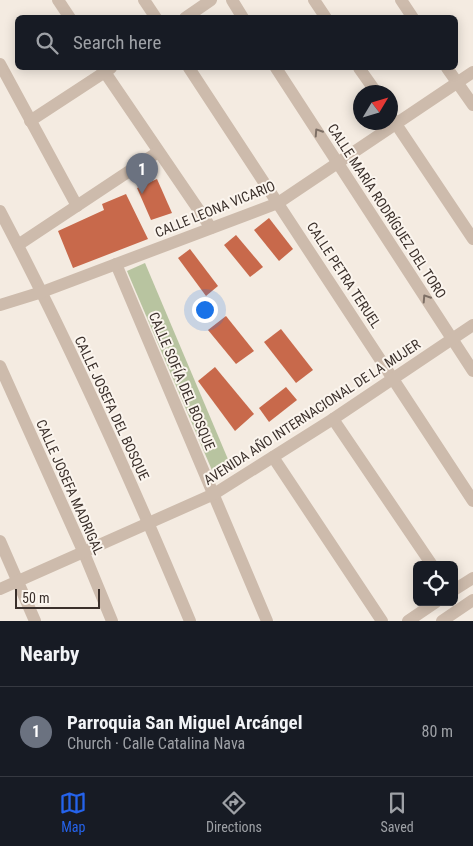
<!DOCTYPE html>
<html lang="en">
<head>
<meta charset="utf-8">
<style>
  :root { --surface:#171b24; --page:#242831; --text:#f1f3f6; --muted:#9ea1a6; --line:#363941; --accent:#2563eb }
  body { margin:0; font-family:"Roboto Condensed",sans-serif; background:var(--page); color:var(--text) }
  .controls { position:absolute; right:15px; bottom:15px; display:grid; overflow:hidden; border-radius:8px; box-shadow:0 2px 12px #0003 }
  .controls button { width:45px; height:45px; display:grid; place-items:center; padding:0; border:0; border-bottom:1px solid var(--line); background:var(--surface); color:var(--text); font:25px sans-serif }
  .compass { position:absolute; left:353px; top:85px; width:45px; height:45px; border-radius:50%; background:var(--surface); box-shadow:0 2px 12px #0003; rotate:52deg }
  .scale { position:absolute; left:15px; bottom:12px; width:85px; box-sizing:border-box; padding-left:5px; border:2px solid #3b302b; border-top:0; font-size:14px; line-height:18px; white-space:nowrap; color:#3b302b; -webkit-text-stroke:4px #fbf5ee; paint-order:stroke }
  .you { position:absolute; left:204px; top:309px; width:18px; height:18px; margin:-12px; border:4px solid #fff; border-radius:50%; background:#1a73e8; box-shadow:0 0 0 8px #1a73e833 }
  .badge { display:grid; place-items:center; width:32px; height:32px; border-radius:50%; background:var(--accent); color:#fff; font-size:16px; font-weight:700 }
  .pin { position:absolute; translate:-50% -41px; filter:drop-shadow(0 1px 2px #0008) }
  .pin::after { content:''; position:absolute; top:26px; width:18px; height:15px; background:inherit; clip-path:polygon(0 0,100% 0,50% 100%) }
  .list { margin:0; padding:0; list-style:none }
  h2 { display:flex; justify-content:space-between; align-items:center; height:65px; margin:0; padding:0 20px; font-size:21px }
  h2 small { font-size:16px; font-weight:400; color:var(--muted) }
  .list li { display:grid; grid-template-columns:32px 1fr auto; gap:15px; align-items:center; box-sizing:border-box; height:90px; padding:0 20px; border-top:1px solid var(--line) }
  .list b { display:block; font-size:19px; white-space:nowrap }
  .list p { margin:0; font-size:16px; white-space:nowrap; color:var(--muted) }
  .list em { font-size:16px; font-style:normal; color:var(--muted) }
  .icon { flex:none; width:28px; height:28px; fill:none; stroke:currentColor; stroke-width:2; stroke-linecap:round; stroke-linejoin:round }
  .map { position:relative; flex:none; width:473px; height:621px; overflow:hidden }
  .search { position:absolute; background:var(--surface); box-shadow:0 2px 12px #0003; left:15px; right:15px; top:15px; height:55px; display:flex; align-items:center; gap:12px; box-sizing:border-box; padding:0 18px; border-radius:8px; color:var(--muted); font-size:19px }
  .sheet { height:155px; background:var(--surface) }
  nav { display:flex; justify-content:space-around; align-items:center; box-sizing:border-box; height:70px; border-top:1px solid var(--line); background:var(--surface); font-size:14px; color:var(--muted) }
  nav a { display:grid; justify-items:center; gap:2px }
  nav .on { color:var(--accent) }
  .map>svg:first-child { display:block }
</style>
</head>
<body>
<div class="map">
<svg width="473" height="621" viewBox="0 0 473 621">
  <rect width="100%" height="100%" fill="#f4ebe1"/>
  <polygon fill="#b8c4a0" points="145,263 230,464 214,475 127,271"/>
  <g fill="#c8694b">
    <polygon points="157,179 172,213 151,220 137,188"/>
    <polygon points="126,194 148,239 73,268 58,231 104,210 102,204"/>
    <polygon points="269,218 293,249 279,261 254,230"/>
    <polygon points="236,235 263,267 250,277 224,245"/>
    <polygon points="190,249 218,286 206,296 178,258"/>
    <polygon points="226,316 254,351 236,364 208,330"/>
    <polygon points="281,329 313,370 296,383 264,342"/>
    <polygon points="215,367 254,414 235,431 198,381"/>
    <polygon points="286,387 297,400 269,422 259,408"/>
  </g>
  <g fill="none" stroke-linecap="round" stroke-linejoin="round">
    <g stroke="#cdbbac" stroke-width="12">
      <polyline points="58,0 70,18"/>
      <polyline points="144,0 156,18"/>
      <polyline points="232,0 243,18"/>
      <polyline points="314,0 326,18"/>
      <polyline points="401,0 413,18"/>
      <polyline points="185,18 211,0"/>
      <polyline points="0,64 77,206"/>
      <polyline points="102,68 211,228"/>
      <polyline points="189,68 473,501"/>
      <polyline points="276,68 473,371"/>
      <polyline points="359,68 376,92"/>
      <polyline points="447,68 473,105"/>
      <polyline points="390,115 473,239"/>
      <polyline points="30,121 111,68"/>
      <path d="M0 211C70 344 132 482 190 621"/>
      <polyline points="18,245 158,152"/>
      <polyline points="116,264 267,621"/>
      <polyline points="0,305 42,292 278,203 473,72"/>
      <polyline points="0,366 84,553 112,621"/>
      <polyline points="333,419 432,565"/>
      <polyline points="273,457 382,621"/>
      <polyline points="0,541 35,621"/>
      <polyline points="0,589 214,494 333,419 473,325"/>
      <polyline points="454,590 473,578"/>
      <polyline points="408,621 436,602"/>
      <polyline points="442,621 473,600"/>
    </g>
  </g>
  <defs><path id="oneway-chevron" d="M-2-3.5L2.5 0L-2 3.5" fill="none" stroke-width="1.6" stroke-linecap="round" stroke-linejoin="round" transform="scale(1.25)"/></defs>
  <g stroke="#7d6f65">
    <use href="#oneway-chevron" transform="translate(318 132) rotate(-123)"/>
    <use href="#oneway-chevron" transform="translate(426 298) rotate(-123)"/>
  </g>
  <g text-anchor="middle" stroke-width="4" stroke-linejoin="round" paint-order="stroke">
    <g font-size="14" fill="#3b302b" stroke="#fbf5ee">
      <text transform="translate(215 209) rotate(-22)" y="5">CALLE LEONA VICARIO</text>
      <text transform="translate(387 211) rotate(57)" y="5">CALLE MARÍA RODRÍGUEZ DEL TORO</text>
      <text transform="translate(344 275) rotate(57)" y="5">CALLE PETRA TERUEL</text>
      <text transform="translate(182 381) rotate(67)" y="5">CALLE SOFÍA DEL BOSQUE</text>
      <text transform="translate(112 408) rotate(65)" y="5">CALLE JOSEFA DEL BOSQUE</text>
      <text transform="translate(312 412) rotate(-33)" y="5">AVENIDA AÑO INTERNACIONAL DE LA MUJER</text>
      <text transform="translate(70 487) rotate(66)" y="5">CALLE JOSEFA MADRIGAL</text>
    </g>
  </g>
</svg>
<div class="controls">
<button><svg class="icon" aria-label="locate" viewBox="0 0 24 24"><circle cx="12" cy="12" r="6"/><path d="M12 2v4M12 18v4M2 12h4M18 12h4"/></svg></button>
</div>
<svg class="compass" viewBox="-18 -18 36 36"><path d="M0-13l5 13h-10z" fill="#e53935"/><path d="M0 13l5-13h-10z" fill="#9ea1a6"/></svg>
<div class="scale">50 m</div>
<div class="you"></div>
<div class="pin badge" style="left:142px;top:194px;background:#6b7280">1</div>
<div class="search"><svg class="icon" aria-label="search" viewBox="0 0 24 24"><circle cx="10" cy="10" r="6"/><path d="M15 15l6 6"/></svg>Search here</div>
</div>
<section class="sheet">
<h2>Nearby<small></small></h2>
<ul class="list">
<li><span class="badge" style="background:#6b7280">1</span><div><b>Parroquia San Miguel Arcángel</b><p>Church · Calle Catalina Nava</p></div><em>80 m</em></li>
</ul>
</section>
<nav>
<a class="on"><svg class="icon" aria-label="map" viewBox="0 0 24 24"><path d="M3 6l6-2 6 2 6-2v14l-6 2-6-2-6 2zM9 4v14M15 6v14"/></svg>Map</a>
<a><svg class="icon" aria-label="directions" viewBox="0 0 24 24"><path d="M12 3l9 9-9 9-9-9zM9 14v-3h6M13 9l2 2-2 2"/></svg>Directions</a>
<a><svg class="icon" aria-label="saved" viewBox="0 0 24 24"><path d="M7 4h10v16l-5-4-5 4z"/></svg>Saved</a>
</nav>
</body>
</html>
